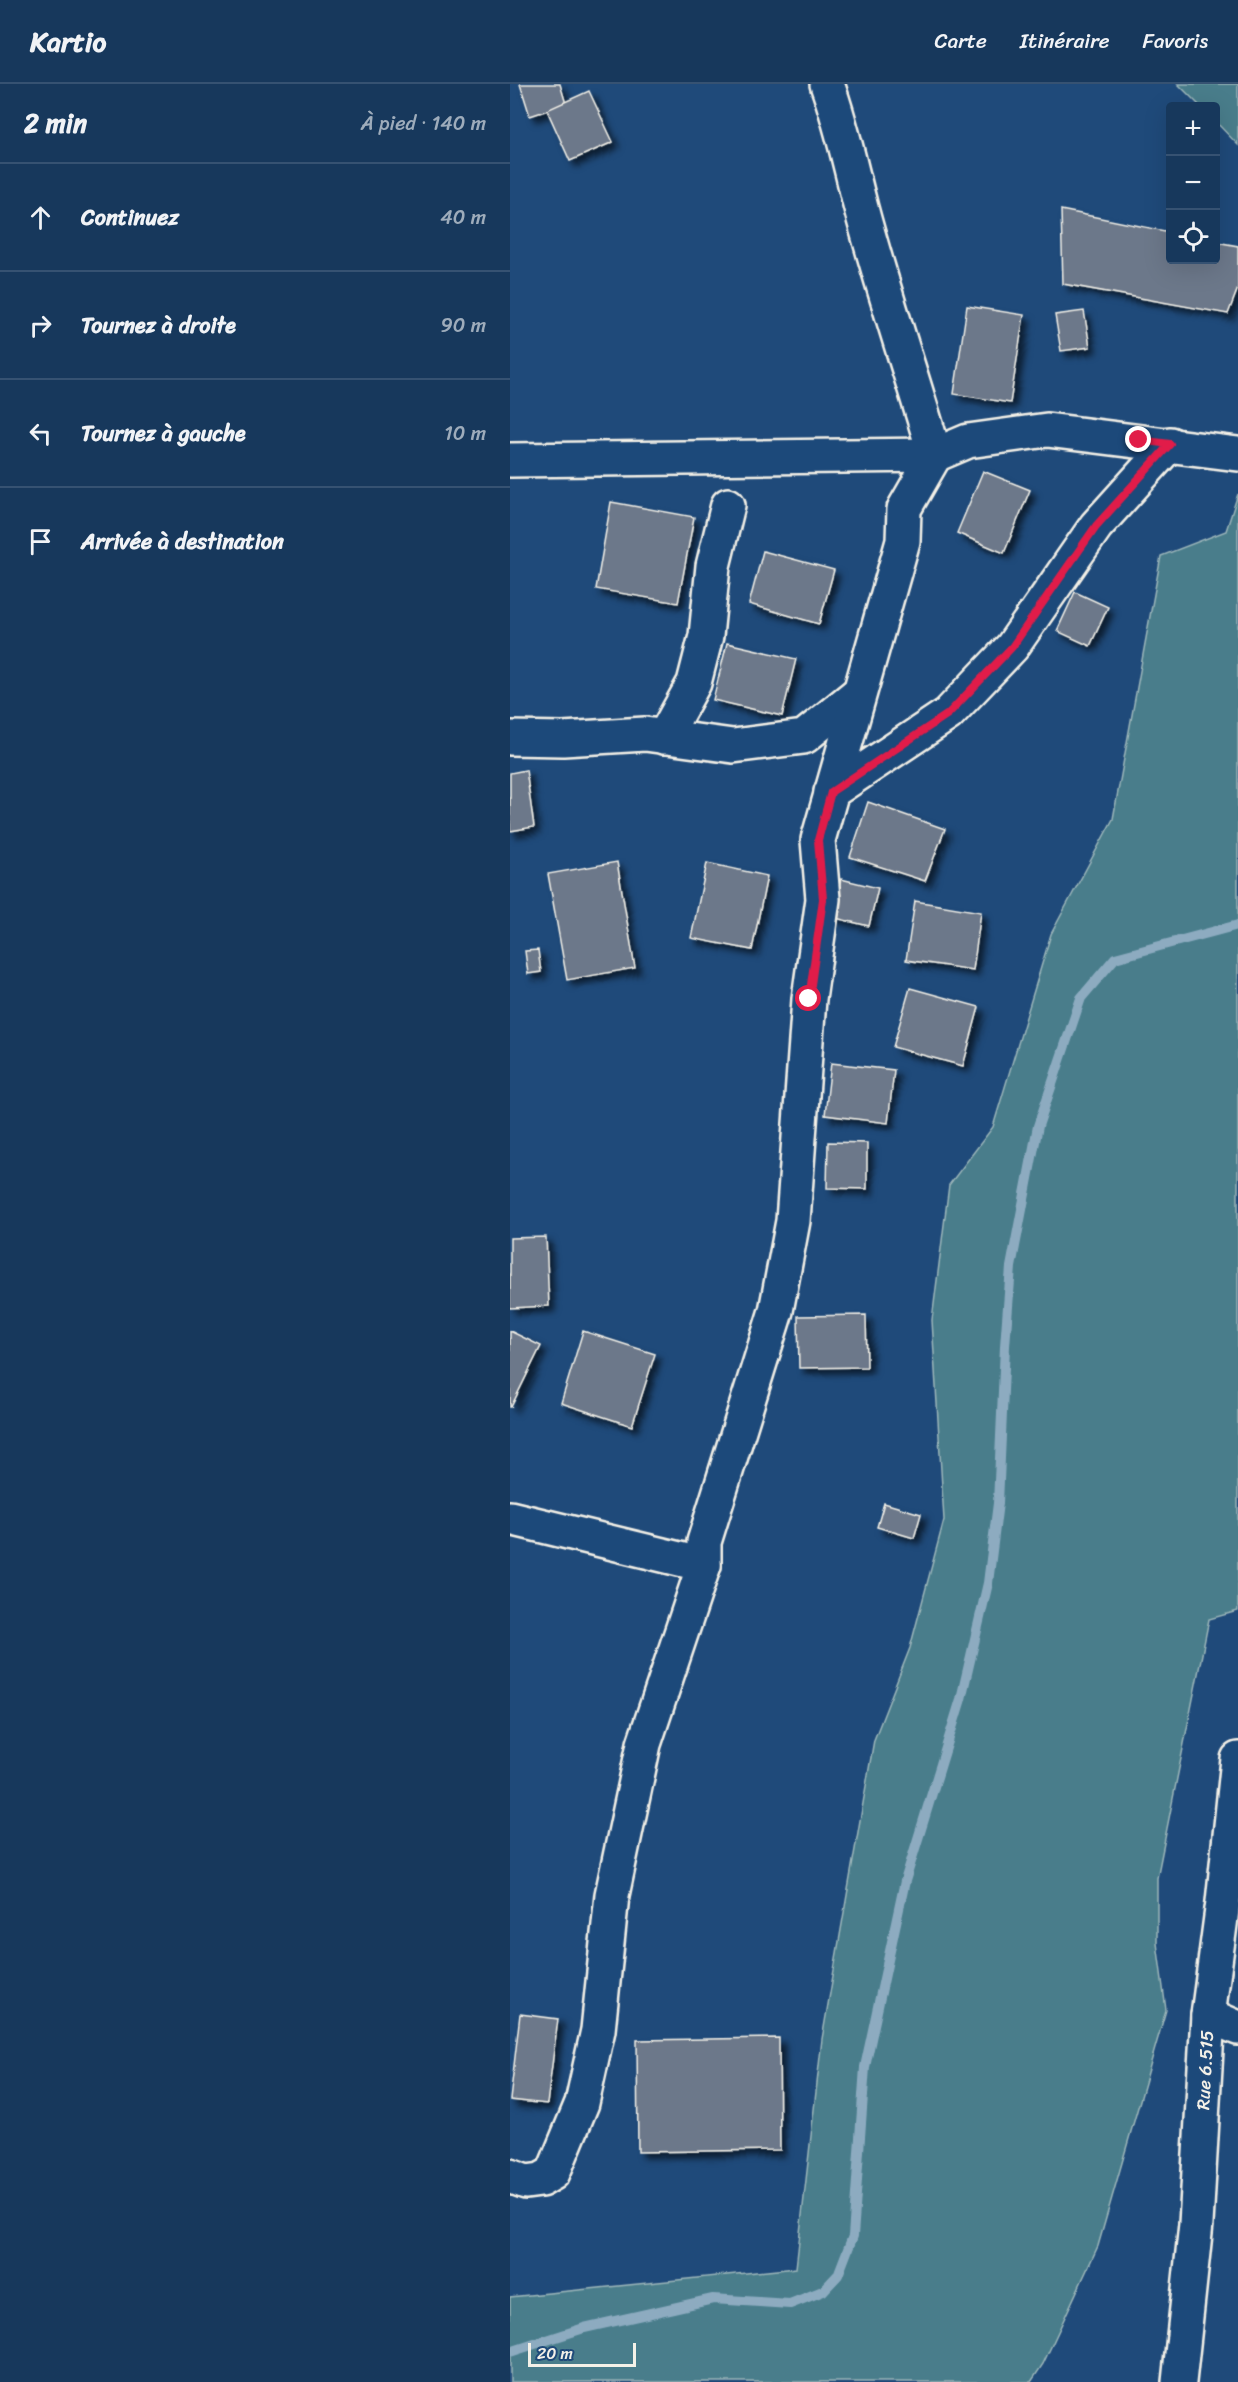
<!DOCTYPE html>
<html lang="fr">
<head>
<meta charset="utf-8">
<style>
  :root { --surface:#17385c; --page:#203f62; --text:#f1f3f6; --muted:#9eacbb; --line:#365272 }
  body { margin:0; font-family:Sriracha,sans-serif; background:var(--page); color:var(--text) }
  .controls { position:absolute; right:18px; top:18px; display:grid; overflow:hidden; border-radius:6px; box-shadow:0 6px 24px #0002 }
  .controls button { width:54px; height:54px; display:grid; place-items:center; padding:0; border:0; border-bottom:2px solid var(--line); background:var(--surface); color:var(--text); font:30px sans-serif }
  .scale { position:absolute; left:18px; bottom:15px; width:108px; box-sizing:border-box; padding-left:6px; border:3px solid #f4f1e8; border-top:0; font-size:16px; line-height:21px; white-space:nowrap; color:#f4f1e8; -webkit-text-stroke:4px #1f4a7a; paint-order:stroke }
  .stop { position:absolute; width:18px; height:18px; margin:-14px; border:4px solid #e11d48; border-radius:50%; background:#fff }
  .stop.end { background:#e11d48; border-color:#fff; box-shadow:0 2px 6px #0008 }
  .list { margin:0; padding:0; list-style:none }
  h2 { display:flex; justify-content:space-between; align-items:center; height:78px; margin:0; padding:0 24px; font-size:26px }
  h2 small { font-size:20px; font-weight:400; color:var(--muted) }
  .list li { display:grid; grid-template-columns:39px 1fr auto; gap:18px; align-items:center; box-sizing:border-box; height:108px; padding:0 24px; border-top:2px solid var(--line) }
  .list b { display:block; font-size:22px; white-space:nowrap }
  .list em { font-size:20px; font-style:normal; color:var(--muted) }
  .icon { flex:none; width:33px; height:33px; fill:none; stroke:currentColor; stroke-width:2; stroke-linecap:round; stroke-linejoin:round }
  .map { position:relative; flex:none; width:728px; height:2298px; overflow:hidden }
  header { display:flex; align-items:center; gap:36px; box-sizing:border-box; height:84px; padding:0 30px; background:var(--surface); border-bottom:2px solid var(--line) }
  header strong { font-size:28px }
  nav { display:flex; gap:33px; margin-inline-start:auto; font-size:21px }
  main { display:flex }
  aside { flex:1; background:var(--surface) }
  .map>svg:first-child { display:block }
</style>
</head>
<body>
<header>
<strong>Kartio</strong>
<nav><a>Carte</a><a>Itinéraire</a><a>Favoris</a></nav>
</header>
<main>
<aside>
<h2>2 min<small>À pied · 140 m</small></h2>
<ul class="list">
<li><svg class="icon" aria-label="ahead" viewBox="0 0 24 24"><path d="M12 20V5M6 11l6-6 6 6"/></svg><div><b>Continuez</b></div><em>40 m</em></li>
<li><svg class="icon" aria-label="right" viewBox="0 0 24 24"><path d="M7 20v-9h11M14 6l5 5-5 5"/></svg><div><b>Tournez à droite</b></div><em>90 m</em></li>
<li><svg class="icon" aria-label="left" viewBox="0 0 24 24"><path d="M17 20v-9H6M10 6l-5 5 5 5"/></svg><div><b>Tournez à gauche</b></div><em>10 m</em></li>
<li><svg class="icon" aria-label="arrive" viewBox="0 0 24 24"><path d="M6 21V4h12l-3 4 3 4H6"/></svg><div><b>Arrivée à destination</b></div></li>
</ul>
</aside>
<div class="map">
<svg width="728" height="2298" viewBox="0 0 728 2298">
  <defs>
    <filter id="shadow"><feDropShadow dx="5.5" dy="5.5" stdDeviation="3" flood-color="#0009"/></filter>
  </defs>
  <rect width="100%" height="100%" fill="#1f4a7a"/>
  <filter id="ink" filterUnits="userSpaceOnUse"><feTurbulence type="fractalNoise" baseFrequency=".0167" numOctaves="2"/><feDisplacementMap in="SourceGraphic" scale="12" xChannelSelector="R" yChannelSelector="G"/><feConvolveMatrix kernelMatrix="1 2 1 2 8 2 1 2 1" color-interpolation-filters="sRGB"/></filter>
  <g filter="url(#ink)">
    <g fill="#487d8b" stroke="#9eb7ba" stroke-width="1.5">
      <polygon points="668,0 728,0 728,61 706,38 706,22 690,22"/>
      <polygon points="728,410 728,1527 699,1535 647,1794 647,1859 656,1926 588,2162 533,2280 521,2298 0,2298 0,2213 286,2184 312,1955 364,1656 400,1564 434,1436 422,1236 439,1101 483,1043 541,850 603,735 651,472 716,447"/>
    </g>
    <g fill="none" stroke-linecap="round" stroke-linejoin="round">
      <polyline stroke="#8dabc0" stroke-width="10" points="0,2268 74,2244 203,2215 280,2220 313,2207 328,2191 343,2152 355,1983 395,1797 451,1615 478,1499 488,1419 495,1262 501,1183 528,1042 571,914 605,874 728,841"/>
    </g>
    <g fill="#6c788a" stroke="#f4f1e8" stroke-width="1.5" filter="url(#shadow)">
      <polygon points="10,0 50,0 56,20 20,32"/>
      <polygon points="79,7 103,58 60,77 37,26"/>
      <polygon points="551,126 660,148 660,176 706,176 706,158 728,162 728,204 718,230 553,200"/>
      <polygon points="457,222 514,231 500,319 444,310"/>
      <polygon points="574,227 580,263 551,267 545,231"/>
      <polygon points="473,387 520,406 494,469 447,449"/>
      <polygon points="101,418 184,433 168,519 86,505"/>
      <polygon points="253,467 324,486 309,540 239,520"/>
      <polygon points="565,508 598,523 580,562 547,547"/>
      <polygon points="217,559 286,575 272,632 203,616"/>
      <polygon points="16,686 24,743 0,747 0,689"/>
      <polygon points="358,718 435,745 415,797 340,773"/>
      <polygon points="107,778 125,884 57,896 38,790"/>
      <polygon points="197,779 257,792 242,866 181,854"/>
      <polygon points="331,795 368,804 359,842 321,833"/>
      <polygon points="405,817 471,828 463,886 396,876"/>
      <polygon points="28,866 31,888 18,890 15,867"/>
      <polygon points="400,904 469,923 453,982 383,963"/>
      <polygon points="321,979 384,986 378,1039 315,1031"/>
      <polygon points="318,1058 357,1059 357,1105 317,1104"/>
      <polygon points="36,1153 39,1222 0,1224 0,1154"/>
      <polygon points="356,1231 357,1283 289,1284 288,1232"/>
      <polygon points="0,1247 31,1262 1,1323 0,1323"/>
      <polygon points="73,1247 145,1270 122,1342 51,1319"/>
      <polygon points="374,1419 411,1430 404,1454 367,1443"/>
      <polygon points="10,1930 48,1935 37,2020 0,2016"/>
      <polygon points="269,1954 270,2066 128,2068 127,1956"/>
    </g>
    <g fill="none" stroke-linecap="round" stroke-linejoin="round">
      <g stroke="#f4f1e8" stroke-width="38">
        <g id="street">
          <polyline points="0,376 425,371 458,357 537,346 728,370"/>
          <polyline points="154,653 184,599 196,552 203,482 218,421"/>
          <polyline points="0,654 53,655 135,650 223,662 294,653 347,610"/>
          <polyline points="321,708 438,630 502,563 586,442 660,360"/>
          <polyline points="0,1434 194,1481"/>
          <polyline points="698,1931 728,1944"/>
          <path d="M0 2092 16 2098 31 2096 43 2089 72 2019 88 1946 102 1811 134 1660 194 1481V1458L266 1227 283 1137 299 915 313 815 308 756 393 457 394 425 425 371C401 289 373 207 351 124 340 82 332 41 317 0"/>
          <polyline points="669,2298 686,2140 698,1931 713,1818 728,1675"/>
        </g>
      </g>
      <use href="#street" stroke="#1f4a7a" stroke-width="33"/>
    </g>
  </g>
  <g fill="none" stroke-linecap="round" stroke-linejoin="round" filter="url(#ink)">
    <polyline stroke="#e11d48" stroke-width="8" points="299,915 313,815 308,756 321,708 438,630 502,563 586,442 660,360 629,356"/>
  </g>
  <g text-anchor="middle" stroke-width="5" stroke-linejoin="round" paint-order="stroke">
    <g font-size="18" fill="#f4f1e8" stroke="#1f4a7a">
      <text transform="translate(695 1986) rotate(-87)" y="6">Rue 6.515</text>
    </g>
  </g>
</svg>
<div class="controls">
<button>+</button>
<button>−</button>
<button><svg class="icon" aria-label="locate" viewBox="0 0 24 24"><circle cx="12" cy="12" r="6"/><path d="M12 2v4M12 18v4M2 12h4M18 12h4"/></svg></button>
</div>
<div class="scale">20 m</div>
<div class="stop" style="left:299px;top:915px"></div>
<div class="stop end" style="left:629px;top:356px"></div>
</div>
</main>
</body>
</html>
